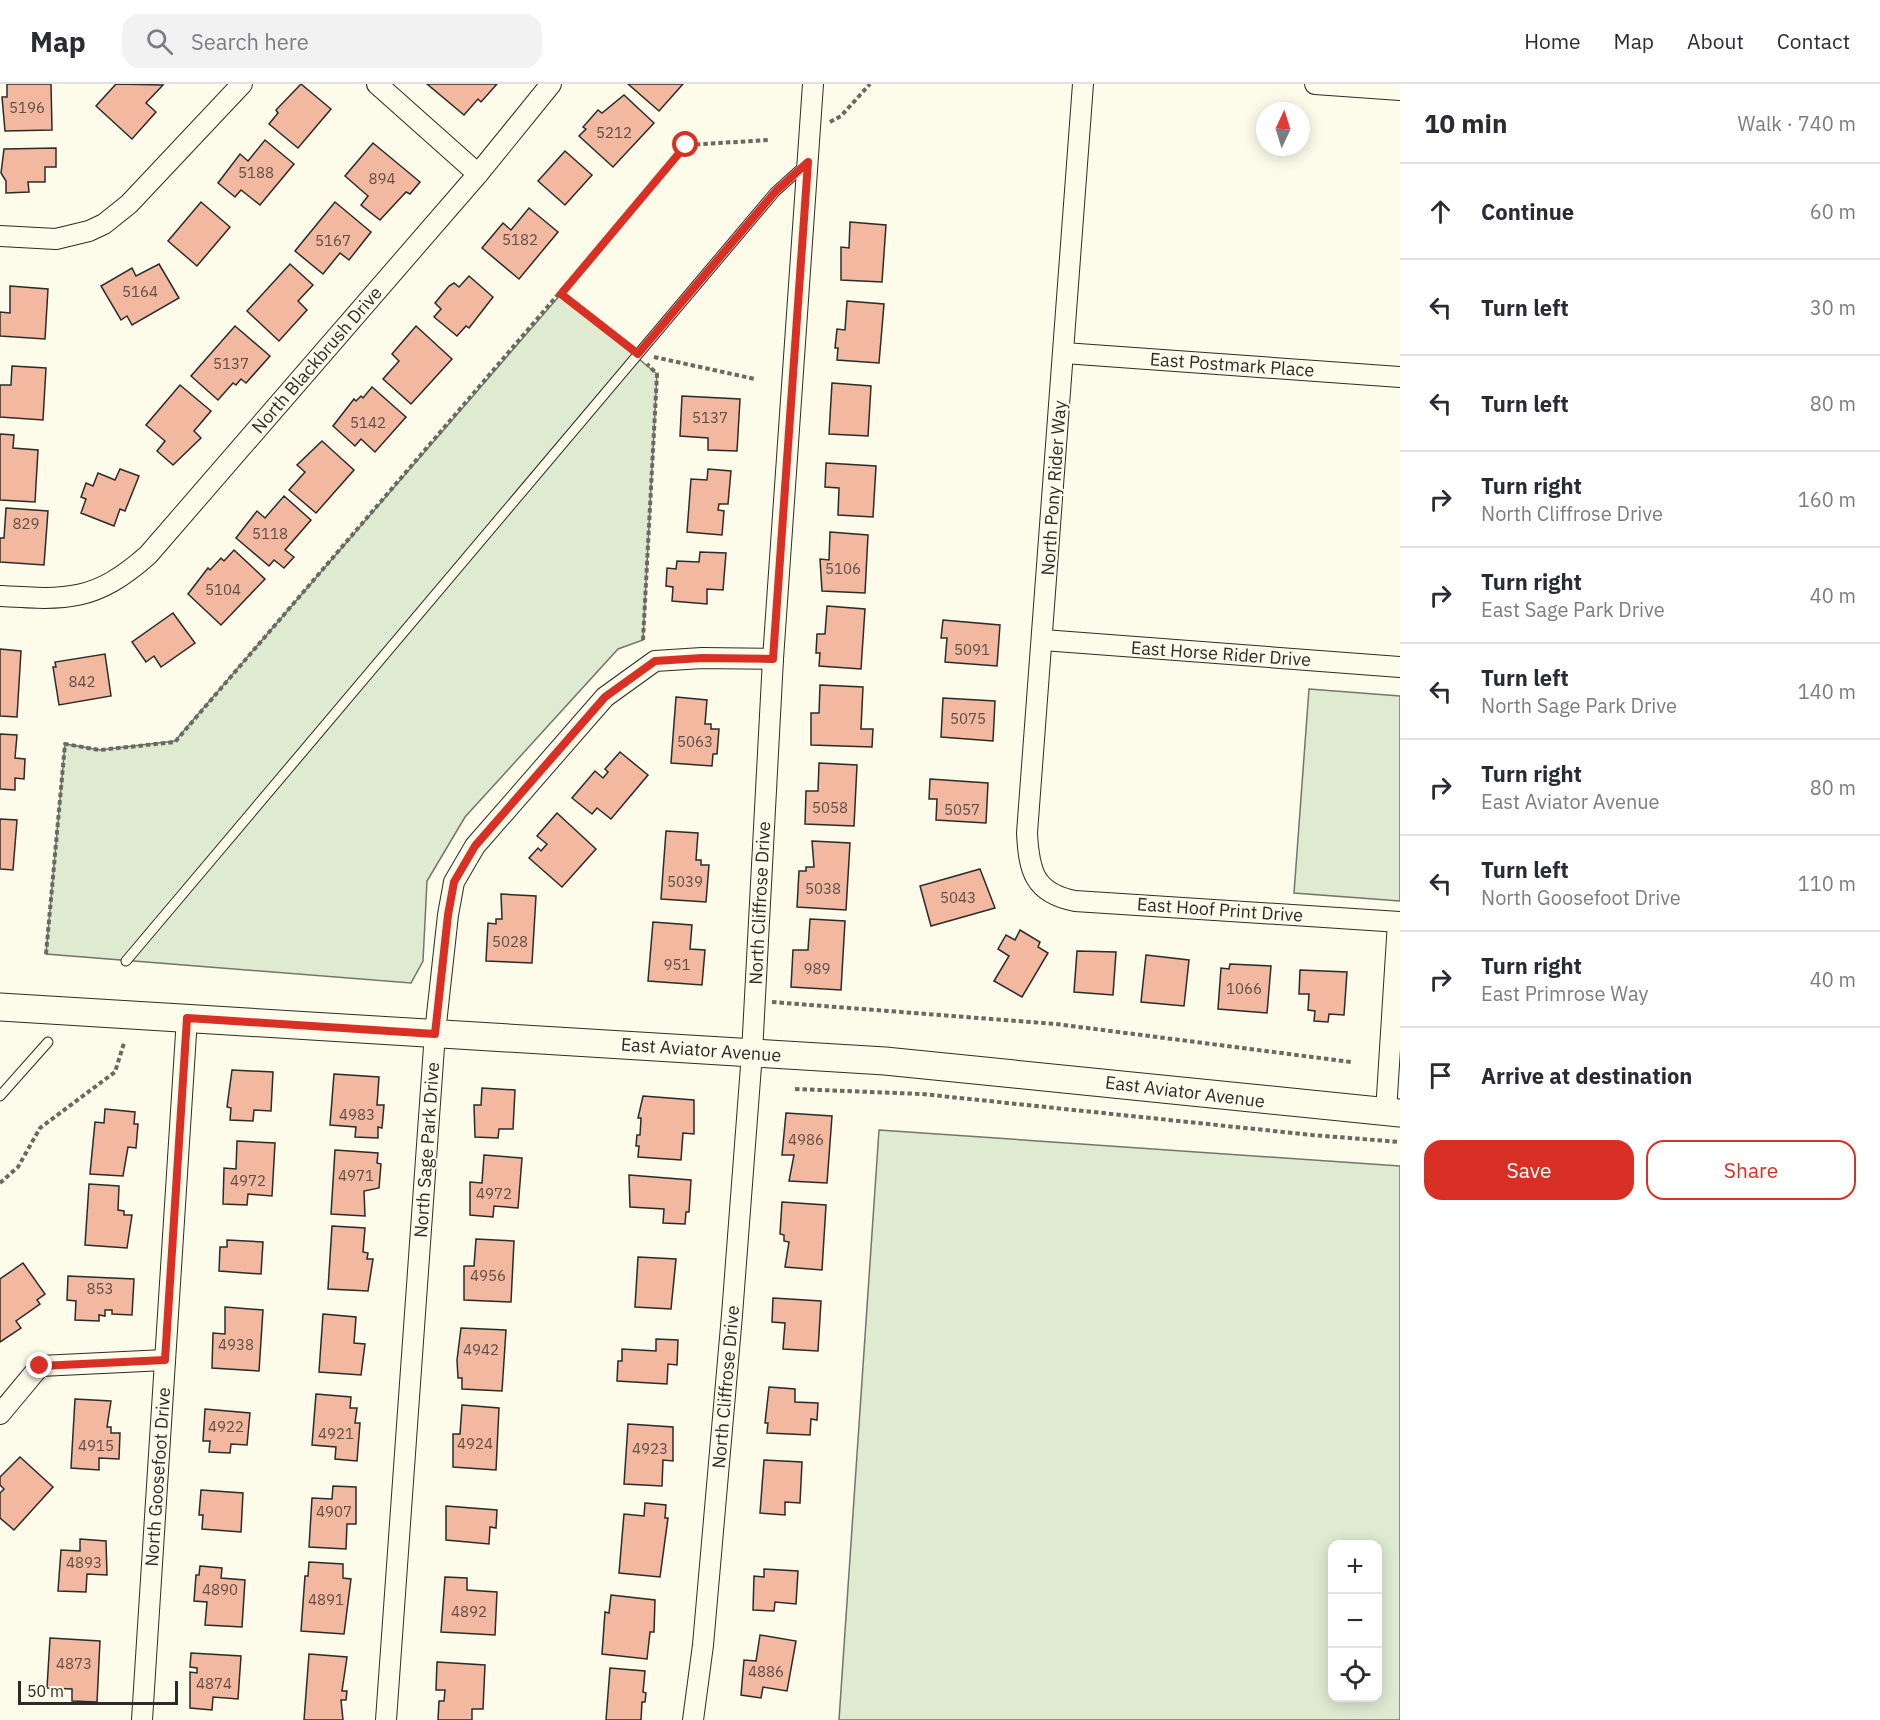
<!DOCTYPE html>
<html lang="en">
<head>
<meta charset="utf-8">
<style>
  :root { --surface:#fff; --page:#f2f2f3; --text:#2b2b33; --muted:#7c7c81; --line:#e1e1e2; --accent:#d93025 }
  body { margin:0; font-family:"IBM Plex Sans",sans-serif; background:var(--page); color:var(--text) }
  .controls { position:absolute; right:18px; bottom:18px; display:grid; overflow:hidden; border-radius:12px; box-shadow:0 3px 15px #0003 }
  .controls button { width:54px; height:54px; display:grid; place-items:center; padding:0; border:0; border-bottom:2px solid var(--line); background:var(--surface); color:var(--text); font:30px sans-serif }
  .compass { position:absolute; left:1256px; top:18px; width:54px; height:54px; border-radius:50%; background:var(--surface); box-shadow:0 3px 15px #0003; rotate:4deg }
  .scale { position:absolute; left:18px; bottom:15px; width:160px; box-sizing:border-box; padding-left:6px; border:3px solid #2b2b2b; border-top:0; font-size:16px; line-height:21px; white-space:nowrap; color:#2b2b2b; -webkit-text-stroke:4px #fdfbea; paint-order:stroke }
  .stop { position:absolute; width:18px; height:18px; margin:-14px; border:4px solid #d93025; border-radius:50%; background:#fff }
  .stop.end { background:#d93025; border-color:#fff; box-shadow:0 2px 6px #0008 }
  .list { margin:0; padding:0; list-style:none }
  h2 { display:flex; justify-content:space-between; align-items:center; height:78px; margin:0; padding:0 24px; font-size:26px }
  h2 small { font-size:20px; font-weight:400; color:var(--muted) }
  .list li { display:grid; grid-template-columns:39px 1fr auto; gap:18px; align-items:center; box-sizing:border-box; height:96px; padding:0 24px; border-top:2px solid var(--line) }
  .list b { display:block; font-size:22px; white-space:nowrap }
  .list p { margin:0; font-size:20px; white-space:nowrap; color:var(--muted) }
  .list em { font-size:20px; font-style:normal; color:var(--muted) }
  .actions { display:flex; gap:12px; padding:18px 24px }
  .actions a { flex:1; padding:14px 0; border:2px solid var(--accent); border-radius:18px; text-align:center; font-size:21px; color:var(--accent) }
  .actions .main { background:var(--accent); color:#fff }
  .icon { flex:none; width:33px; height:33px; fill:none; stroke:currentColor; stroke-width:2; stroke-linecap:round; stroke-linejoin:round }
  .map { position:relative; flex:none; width:1400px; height:1636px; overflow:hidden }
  header { display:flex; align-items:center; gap:36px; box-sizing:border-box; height:84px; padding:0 30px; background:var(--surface); border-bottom:2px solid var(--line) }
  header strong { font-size:28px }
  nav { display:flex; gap:33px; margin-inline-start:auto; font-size:21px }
  .search { width:420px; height:54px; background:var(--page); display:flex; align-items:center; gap:15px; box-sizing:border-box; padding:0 21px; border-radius:18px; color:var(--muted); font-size:22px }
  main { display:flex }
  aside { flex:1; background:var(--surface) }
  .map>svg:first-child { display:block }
</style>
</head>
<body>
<header>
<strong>Map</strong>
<div class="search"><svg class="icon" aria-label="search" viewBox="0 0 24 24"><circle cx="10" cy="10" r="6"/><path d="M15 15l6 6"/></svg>Search here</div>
<nav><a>Home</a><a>Map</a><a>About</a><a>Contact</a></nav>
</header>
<main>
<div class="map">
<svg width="1400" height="1636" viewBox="0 0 1400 1636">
  <rect width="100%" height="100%" fill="#fdfbea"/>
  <g fill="#deebd1" stroke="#74746e" stroke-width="1.5" fill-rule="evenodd">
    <polygon points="561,210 657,290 643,556 618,565 465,733 427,797 423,877 411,899 46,870 65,660 100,666 175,657"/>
    <polygon points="1309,605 1400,612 1400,817 1294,809"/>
    <path d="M879 1046 1400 1082V1636H839ZM1378 1460V1614H1332V1460Z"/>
  </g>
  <g fill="#f2b8a0" stroke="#2b2b2b" stroke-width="1.5">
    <polygon points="7,0 51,0 52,46 5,47 2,13 7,13"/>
    <polygon points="116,0 163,1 146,19 156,28 132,55 96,22"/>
    <polygon points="301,0 331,25 298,64 269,40 278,29 276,26"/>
    <polygon points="427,0 497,0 481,18 478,15 464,31"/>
    <polygon points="628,0 683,0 659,27"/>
    <polygon points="624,11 654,39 613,83 579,52 586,45 583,43 598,26 602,29"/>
    <polygon points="265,56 294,80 260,121 241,106 235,113 218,99 240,70 248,77"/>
    <polygon points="373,59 420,98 410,110 406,108 380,136 361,121 368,112 345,92"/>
    <polygon points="56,64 56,83 45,83 45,98 28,98 29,108 6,109 6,97 1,89 4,65"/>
    <polygon points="565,67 592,91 565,121 538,97"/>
    <polygon points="201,118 230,143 197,182 168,157"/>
    <polygon points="335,118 371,148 349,176 340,169 323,190 295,167"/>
    <polygon points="529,124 558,148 519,195 482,164 503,139 511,146"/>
    <polygon points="850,138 886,141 882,198 841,196 841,163 849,164"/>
    <polygon points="159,180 179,214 132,241 127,232 121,236 101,202 132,184 136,192"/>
    <polygon points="290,180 313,201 298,217 307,226 279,257 247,227"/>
    <polygon points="469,192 493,213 469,244 466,242 457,252 434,233 441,225 435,219 449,202 454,199 459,203"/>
    <polygon points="10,202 48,205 45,255 0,252 0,228 10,229"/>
    <polygon points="847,217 884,220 879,279 837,276 838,264 835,264 837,245 845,246"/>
    <polygon points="235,242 270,272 246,299 241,295 236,301 233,299 218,316 191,292"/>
    <polygon points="416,242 452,275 411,320 383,295 399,277 392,270"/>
    <polygon points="12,282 46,284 43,336 0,333 0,301 11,301"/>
    <polygon points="832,299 871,302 868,352 829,350"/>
    <polygon points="180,301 211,327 194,347 201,354 173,381 157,367 165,357 146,341"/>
    <polygon points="372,303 406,333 375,368 361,355 355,362 333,342 354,315 356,317 361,312 363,314"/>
    <polygon points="682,312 740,315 737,367 708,366 708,354 680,352"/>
    <polygon points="0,350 14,351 13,364 38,366 35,418 0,416"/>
    <polygon points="322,357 354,386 316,429 289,406 305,388 297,381"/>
    <polygon points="826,379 876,382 873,433 838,431 839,404 825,403"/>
    <polygon points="120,385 139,392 125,427 120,425 114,442 81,429 86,415 81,413 86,399 93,402 98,389 115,396"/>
    <polygon points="708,385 731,387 728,420 719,420 718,426 724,427 722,451 687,448 691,395 707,396"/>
    <polygon points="284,412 311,436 285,466 294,473 284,484 274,476 269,482 236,454 257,427 265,434"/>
    <polygon points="6,424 48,427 44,481 0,478 0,454 4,454"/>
    <polygon points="830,448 868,451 865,509 822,507 820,475 829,476"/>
    <polygon points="234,466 265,495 221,541 188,510 208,484 210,486 221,474 224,477"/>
    <polygon points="700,468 726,469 723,506 707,505 707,520 672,517 673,503 666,502 667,484 676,485 677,477 699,478"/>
    <polygon points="827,522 865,525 861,585 819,582 820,569 816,569 817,550 825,550"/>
    <polygon points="173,529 195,559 161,583 154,572 146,578 132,558"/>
    <polygon points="943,536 1000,541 997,582 945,578 947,554 941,554"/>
    <polygon points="0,565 21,567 17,633 0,632"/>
    <polygon points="105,570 111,612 59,621 53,583 56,583 55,578"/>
    <polygon points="820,601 863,603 861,645 873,645 872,663 811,661 811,629 819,629"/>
    <polygon points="676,613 707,616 705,640 711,640 711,645 719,645 717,670 713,670 712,682 671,679"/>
    <polygon points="943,614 995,617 993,657 941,653"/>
    <polygon points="0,650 17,651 15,674 25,675 24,695 15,694 15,706 0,705"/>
    <polygon points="620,668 648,691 611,735 597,724 592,730 572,714 595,687 603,694 608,688 605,685"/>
    <polygon points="819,679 857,681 854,742 805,740 806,707 818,707"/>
    <polygon points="930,695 988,699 986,739 936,736 937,715 929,715"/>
    <polygon points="557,729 596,765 562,803 529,774 538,764 541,767 547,760 537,752"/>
    <polygon points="0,735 17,736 13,786 0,785"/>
    <polygon points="666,747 698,749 696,776 701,776 701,781 709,781 706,818 661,815"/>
    <polygon points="812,757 850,759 846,826 797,823 799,787 806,787 806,783 814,783"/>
    <polygon points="980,785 995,824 931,842 920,802"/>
    <polygon points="501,810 536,812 532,879 486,877 488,839 496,840 496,835 502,835"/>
    <polygon points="810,835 845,837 841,906 791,903 793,866 808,866"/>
    <polygon points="653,838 692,841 690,865 705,866 702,901 648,897"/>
    <polygon points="1020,846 1040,858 1038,863 1048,869 1022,913 994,897 1009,872 998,865 1006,851 1015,856"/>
    <polygon points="1077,867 1116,868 1113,911 1074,908"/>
    <polygon points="1146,871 1189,876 1184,922 1141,918"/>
    <polygon points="1230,880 1271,882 1267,929 1218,925 1221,884 1229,885"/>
    <polygon points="1300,886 1347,888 1344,931 1329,930 1328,938 1314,937 1315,927 1308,926 1309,910 1299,910"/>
    <polygon points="232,986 273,988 271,1027 254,1026 253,1037 230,1036 231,1024 227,1023"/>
    <polygon points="334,990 379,993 377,1021 384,1021 382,1044 378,1043 378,1054 355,1053 356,1043 330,1041"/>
    <polygon points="482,1004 515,1006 513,1045 499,1045 498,1054 475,1053 474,1021 481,1021"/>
    <polygon points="643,1012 694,1016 694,1050 683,1049 681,1076 638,1073 639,1062 636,1062 637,1051 640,1051 641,1034 638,1034"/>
    <polygon points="105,1025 135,1028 134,1040 138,1040 136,1064 128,1063 123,1092 90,1090 95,1038 104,1039"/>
    <polygon points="786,1029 832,1032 827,1099 789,1097 794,1071 782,1071"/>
    <polygon points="237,1057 275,1059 272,1112 248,1110 247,1121 223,1120 224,1084 236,1085"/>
    <polygon points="335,1066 378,1069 377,1079 381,1080 379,1104 364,1107 365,1132 331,1130"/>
    <polygon points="484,1071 522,1074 518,1124 494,1122 493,1133 470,1131 470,1098 482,1099"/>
    <polygon points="629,1091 691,1096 689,1128 686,1128 685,1140 663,1139 664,1125 630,1123"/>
    <polygon points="89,1100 119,1102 118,1126 124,1127 124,1131 132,1131 127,1164 85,1161"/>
    <polygon points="782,1118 826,1121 822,1186 785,1183 789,1158 784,1157 784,1151 780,1150"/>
    <polygon points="332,1142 365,1144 363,1168 368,1169 367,1175 373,1175 368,1207 328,1205"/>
    <polygon points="476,1155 514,1157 511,1218 464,1216 464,1182 474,1182"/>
    <polygon points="227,1156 263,1158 261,1190 219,1187 220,1163 227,1163"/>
    <polygon points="638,1173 676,1175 671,1225 635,1223"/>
    <polygon points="23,1179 45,1210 37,1216 40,1220 16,1237 21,1244 0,1258 0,1195"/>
    <polygon points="68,1192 134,1195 132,1231 112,1230 112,1226 105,1226 105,1232 99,1231 99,1237 75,1236 76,1217 67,1216"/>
    <polygon points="773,1214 821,1217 818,1267 783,1265 785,1239 772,1238"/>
    <polygon points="225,1223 263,1226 259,1287 212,1284 213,1249 225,1250"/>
    <polygon points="323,1230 356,1233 354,1259 365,1260 361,1291 319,1288"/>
    <polygon points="461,1244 506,1246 502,1307 462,1305 462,1294 458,1294 457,1276"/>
    <polygon points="656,1255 678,1256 677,1281 668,1280 667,1300 617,1297 618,1277 622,1277 622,1265 656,1267"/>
    <polygon points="769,1303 795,1305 795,1318 818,1319 817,1336 811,1335 810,1351 767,1349 768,1339 765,1339"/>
    <polygon points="316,1310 351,1313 350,1324 357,1324 355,1339 360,1339 357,1377 335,1375 336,1363 312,1361"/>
    <polygon points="75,1315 111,1317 107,1343 111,1343 111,1349 120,1349 119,1375 99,1374 99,1386 71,1384"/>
    <polygon points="462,1321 499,1324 496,1386 453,1383 453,1350 460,1350"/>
    <polygon points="205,1325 250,1329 247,1361 231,1360 230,1369 209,1368 210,1357 203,1357"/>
    <polygon points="628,1340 673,1343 673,1377 663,1376 662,1402 624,1400"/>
    <polygon points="20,1373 53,1403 14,1446 0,1434 0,1409 4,1405 0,1401 0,1393"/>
    <polygon points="764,1376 802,1378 800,1419 785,1418 785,1431 760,1429"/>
    <polygon points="333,1402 356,1403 356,1440 347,1440 346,1465 309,1463 312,1414 332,1415"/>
    <polygon points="201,1406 243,1409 241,1448 202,1445 203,1431 199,1431"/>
    <polygon points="645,1419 666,1421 665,1434 668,1434 660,1493 619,1489 624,1430 644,1432"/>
    <polygon points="446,1422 497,1426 496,1444 490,1443 489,1460 446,1456"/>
    <polygon points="80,1455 106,1457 107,1491 87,1490 86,1508 58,1507 61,1466 80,1467"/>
    <polygon points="309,1478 343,1480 343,1494 351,1495 344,1550 301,1547 305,1492 308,1492"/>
    <polygon points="200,1482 222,1484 221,1494 245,1496 242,1543 205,1541 207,1518 194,1517 196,1491 199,1491"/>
    <polygon points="764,1485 798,1487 796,1520 775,1518 774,1527 753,1526 754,1492 764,1493"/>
    <polygon points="445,1493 467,1494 467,1506 497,1508 495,1551 441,1548"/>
    <polygon points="611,1511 655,1516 654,1548 650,1548 647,1575 602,1570 605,1528 609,1529"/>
    <polygon points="760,1551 796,1557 787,1607 763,1603 761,1614 741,1611 744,1576 756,1577"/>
    <polygon points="50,1554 100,1557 97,1618 72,1617 72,1605 47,1604"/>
    <polygon points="191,1569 241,1572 238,1615 213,1613 212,1626 190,1624 190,1588 197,1589 197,1584 190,1583"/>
    <polygon points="309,1570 347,1573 342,1607 347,1607 346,1616 341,1616 343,1636 304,1636"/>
    <polygon points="437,1578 485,1581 483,1625 472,1625 472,1636 438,1636 439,1617 444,1617 445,1606 436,1606"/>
    <polygon points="610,1584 645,1587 643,1608 646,1609 645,1618 642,1618 641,1636 606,1636"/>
  </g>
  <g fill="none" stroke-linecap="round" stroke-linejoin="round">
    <g stroke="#2b2b2b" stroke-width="11">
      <g id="lane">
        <polyline points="126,877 775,108 806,80"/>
        <polyline points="0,1012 48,958"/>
      </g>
    </g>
    <g stroke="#2b2b2b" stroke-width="22">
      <g id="street">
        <polyline points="377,0 478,90"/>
        <path d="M1083 0 1027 749C1029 787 1034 809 1075 817L1400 838"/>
        <polyline points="1315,0 1400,6"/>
        <polyline points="0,152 56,155 89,147 104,140 129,120 242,0"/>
        <polyline points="1064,269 1400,293"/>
        <path d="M0 512C67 516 95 518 148 471L478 90 551 0"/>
        <polyline points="1043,556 1400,583"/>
        <polyline points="1386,1028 1398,838"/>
        <polyline points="0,1330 40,1282 165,1276"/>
        <polyline points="142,1636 187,934"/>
        <polyline points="386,1636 435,949 448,831 454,798 475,762 605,613 655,577 702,574 773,575"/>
        <polyline points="693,1636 703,1561 732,1231 752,969 773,575 813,0"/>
      </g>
    </g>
    <g stroke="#2b2b2b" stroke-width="29">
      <polyline id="secondary" points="0,923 885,977 1400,1029"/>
    </g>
    <g stroke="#6a6964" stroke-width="4" stroke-dasharray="4.5 3" stroke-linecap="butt">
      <polyline points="830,38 841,32 870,0"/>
      <polyline points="561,210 629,262"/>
      <polyline points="654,273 755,295"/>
      <polyline points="643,556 657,290 647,280"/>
      <polyline points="46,870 65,660 100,666 175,658 686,61 769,56"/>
      <polyline points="772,918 1056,940 1351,978"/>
      <polyline points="795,1005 922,1010 1312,1051 1400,1058"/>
      <polyline points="0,1099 18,1083 40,1044 115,988 124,959"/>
    </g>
    <use href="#lane" stroke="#fdfbea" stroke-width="9"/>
    <use href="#street" stroke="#fdfbea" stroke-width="20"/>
    <use href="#secondary" stroke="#fdfbea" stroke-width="27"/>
  </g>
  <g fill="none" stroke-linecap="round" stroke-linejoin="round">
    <polyline stroke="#d93025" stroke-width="8" points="40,1282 165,1276 187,934 435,950 448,831 454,798 475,762 605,613 655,577 702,574 773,575 808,78 775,108 638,270 561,210 686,61"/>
  </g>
  <g text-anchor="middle" stroke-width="4.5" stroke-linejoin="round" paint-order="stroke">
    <g font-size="15" fill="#5d4e48">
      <text x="27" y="29">5196</text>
      <text x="614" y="54">5212</text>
      <text x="256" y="94">5188</text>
      <text x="382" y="100">894</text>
      <text x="520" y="161">5182</text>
      <text x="333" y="162">5167</text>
      <text x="140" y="213">5164</text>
      <text x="231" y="285">5137</text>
      <text x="710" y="339">5137</text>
      <text x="368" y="344">5142</text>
      <text x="26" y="445">829</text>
      <text x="270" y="455">5118</text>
      <text x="843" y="490">5106</text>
      <text x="223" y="511">5104</text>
      <text x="972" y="571">5091</text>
      <text x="82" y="603">842</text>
      <text x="968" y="640">5075</text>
      <text x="695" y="663">5063</text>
      <text x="830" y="729">5058</text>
      <text x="962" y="731">5057</text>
      <text x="685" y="803">5039</text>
      <text x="823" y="810">5038</text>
      <text x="958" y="819">5043</text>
      <text x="510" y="863">5028</text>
      <text x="677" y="886">951</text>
      <text x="817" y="890">989</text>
      <text x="1244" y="910">1066</text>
      <text x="357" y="1036">4983</text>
      <text x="806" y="1061">4986</text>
      <text x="356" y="1097">4971</text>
      <text x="248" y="1102">4972</text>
      <text x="494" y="1115">4972</text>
      <text x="488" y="1197">4956</text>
      <text x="100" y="1210">853</text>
      <text x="236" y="1266">4938</text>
      <text x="481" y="1271">4942</text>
      <text x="226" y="1348">4922</text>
      <text x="336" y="1355">4921</text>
      <text x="475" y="1365">4924</text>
      <text x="96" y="1367">4915</text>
      <text x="650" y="1370">4923</text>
      <text x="334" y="1433">4907</text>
      <text x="84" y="1484">4893</text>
      <text x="220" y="1511">4890</text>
      <text x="326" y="1521">4891</text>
      <text x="469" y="1533">4892</text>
      <text x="74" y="1585">4873</text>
      <text x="766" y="1593">4886</text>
      <text x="214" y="1605">4874</text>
    </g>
    <g font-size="18" fill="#2b2b2b" stroke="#fdfbea">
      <text transform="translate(317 276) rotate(-49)" y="6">North Blackbrush Drive</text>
      <text transform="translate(1232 281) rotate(4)" y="6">East Postmark Place</text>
      <text transform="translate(1054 404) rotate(-86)" y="6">North Pony Rider Way</text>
      <text transform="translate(1221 570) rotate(4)" y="6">East Horse Rider Drive</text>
      <text transform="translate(760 819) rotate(-87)" y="6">North Cliffrose Drive</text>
      <text transform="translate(1220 826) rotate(4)" y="6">East Hoof Print Drive</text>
      <text transform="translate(701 966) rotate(4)" y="6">East Aviator Avenue</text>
      <text transform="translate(1185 1008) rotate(7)" y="6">East Aviator Avenue</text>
      <text transform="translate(427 1066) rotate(-86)" y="6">North Sage Park Drive</text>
      <text transform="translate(726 1303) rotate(-85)" y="6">North Cliffrose Drive</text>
      <text transform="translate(158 1393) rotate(-86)" y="6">North Goosefoot Drive</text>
    </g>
  </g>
</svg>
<div class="controls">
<button>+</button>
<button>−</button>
<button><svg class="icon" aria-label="locate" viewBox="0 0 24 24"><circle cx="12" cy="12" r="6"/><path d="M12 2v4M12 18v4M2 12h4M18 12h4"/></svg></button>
</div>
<svg class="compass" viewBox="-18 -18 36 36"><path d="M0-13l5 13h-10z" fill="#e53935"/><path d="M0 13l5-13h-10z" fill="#7c7c81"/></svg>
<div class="scale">50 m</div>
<div class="stop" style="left:686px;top:61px"></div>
<div class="stop end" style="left:40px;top:1282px"></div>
</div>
<aside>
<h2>10 min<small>Walk · 740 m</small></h2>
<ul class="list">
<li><svg class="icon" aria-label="ahead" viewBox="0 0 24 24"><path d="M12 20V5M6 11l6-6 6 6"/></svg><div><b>Continue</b></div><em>60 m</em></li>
<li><svg class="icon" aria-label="left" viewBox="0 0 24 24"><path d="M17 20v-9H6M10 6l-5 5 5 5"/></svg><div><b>Turn left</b></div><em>30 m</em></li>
<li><svg class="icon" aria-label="left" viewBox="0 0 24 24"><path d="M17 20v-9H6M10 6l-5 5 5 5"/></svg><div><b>Turn left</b></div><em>80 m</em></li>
<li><svg class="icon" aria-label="right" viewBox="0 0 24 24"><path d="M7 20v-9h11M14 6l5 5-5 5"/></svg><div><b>Turn right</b><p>North Cliffrose Drive</p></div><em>160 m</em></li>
<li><svg class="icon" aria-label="right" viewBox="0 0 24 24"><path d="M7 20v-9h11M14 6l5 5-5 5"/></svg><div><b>Turn right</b><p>East Sage Park Drive</p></div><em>40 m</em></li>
<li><svg class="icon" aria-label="left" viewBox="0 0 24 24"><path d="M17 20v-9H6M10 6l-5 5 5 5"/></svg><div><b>Turn left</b><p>North Sage Park Drive</p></div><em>140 m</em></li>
<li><svg class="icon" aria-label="right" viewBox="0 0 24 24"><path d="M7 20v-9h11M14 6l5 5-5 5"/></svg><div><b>Turn right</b><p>East Aviator Avenue</p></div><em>80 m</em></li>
<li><svg class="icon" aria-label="left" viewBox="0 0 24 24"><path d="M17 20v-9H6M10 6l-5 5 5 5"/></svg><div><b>Turn left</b><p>North Goosefoot Drive</p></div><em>110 m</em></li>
<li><svg class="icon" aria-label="right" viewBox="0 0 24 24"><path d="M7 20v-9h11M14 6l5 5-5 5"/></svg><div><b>Turn right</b><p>East Primrose Way</p></div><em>40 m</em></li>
<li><svg class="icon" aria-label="arrive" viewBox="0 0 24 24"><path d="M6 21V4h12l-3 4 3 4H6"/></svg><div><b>Arrive at destination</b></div></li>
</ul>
<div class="actions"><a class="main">Save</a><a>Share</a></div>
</aside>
</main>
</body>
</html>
